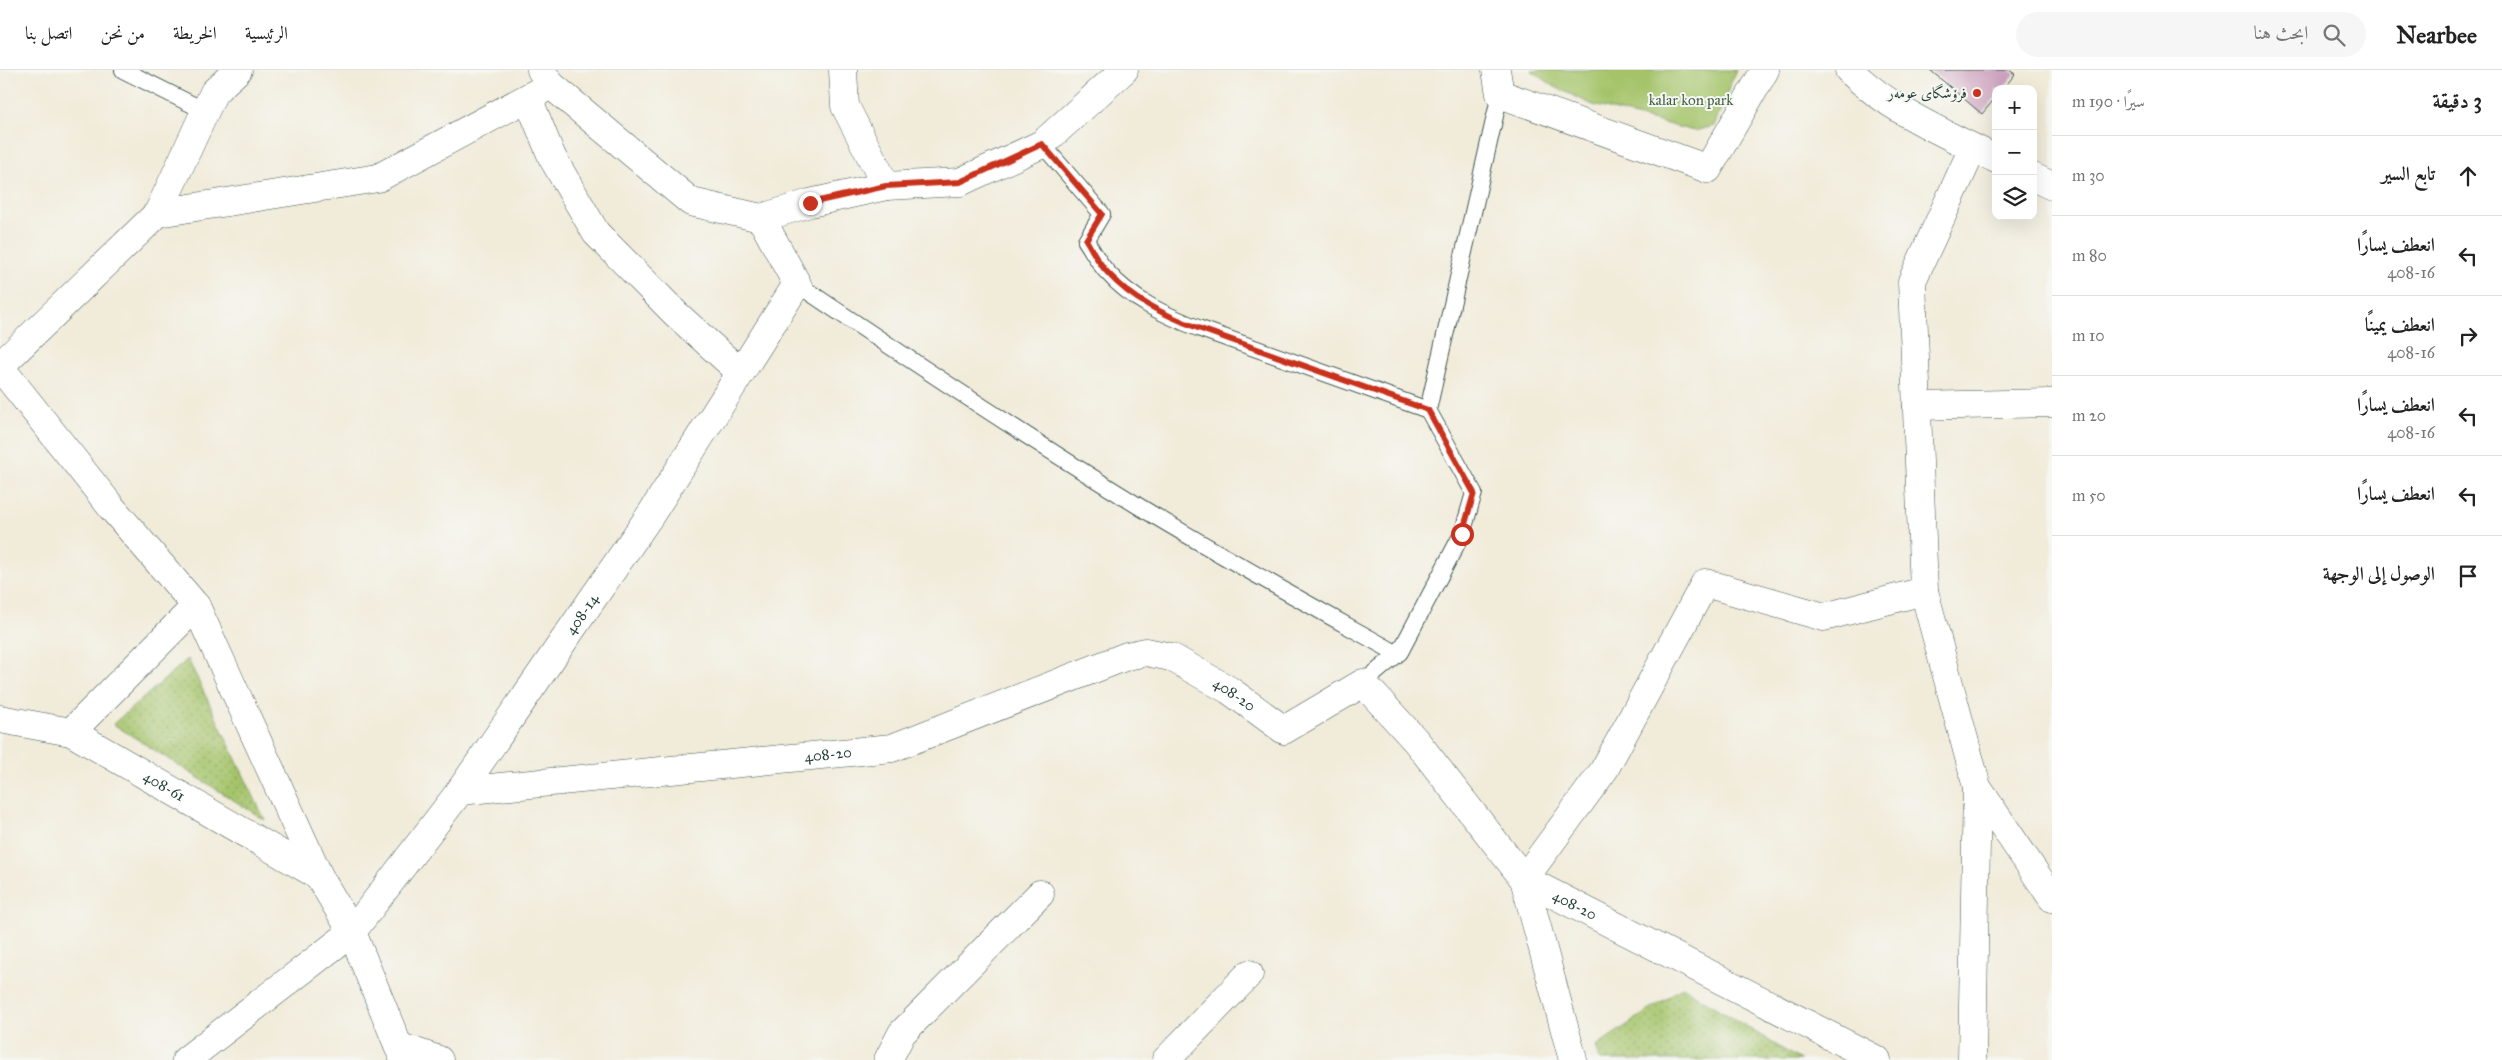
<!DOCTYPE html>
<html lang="ar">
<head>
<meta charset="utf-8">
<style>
  :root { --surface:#fff; --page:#f6f6f6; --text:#222; --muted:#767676; --line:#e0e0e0 }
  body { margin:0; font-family:"IM FELL Great Primer",Amiri,serif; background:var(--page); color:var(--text); direction:rtl }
  .controls { position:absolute; right:15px; top:15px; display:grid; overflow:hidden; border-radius:10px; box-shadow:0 5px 20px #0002 }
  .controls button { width:45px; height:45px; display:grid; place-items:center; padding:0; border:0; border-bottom:1px solid var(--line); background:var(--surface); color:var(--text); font:25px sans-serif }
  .stop { position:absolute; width:15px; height:15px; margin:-11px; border:4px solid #c8321e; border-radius:50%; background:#fff }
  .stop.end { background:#c8321e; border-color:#fff; box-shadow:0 1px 5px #0008 }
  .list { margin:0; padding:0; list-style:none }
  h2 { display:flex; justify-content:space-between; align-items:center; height:65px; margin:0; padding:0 20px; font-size:21px }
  h2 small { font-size:16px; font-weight:400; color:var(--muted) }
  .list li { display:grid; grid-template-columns:32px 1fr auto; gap:15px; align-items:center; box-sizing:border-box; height:80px; padding:0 20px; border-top:1px solid var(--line) }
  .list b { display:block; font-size:19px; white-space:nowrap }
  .list p { margin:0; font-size:16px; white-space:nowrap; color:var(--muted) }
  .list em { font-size:16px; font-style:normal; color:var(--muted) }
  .icon { flex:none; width:28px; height:28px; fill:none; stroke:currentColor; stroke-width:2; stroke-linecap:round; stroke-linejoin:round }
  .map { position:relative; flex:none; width:2052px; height:990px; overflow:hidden; direction:ltr }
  header { display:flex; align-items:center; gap:30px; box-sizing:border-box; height:70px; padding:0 25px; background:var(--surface); border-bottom:1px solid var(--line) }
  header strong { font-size:24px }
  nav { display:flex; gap:28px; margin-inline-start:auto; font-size:18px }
  .search { width:350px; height:45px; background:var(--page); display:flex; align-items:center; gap:12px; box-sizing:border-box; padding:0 18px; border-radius:28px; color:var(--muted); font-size:19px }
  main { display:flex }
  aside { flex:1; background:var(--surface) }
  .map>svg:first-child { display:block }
</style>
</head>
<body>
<header>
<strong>Nearbee</strong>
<div class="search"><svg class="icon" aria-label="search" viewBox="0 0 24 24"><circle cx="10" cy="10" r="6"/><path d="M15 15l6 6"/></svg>ابحث هنا</div>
<nav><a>الرئيسية</a><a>الخريطة</a><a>من نحن</a><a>اتصل بنا</a></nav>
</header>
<main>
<aside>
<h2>3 دقيقة<small>سيرًا · 190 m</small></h2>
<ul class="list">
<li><svg class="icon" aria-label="ahead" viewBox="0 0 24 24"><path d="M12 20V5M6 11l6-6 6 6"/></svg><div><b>تابع السير</b></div><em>30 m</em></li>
<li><svg class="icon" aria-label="left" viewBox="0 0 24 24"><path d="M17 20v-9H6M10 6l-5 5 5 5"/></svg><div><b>انعطف يسارًا</b><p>408-16</p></div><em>80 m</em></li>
<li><svg class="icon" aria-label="right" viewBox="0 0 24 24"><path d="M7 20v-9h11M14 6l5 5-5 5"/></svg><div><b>انعطف يمينًا</b><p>408-16</p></div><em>10 m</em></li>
<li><svg class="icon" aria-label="left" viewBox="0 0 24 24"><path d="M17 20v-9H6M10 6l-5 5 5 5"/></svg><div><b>انعطف يسارًا</b><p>408-16</p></div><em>20 m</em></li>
<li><svg class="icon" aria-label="left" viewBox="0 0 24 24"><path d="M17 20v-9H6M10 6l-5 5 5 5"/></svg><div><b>انعطف يسارًا</b></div><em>50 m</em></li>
<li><svg class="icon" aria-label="arrive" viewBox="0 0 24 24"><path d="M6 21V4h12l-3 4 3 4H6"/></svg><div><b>الوصول إلى الوجهة</b></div></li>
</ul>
</aside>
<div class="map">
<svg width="2052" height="990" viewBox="0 0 2052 990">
  <defs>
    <pattern id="garden-dots" width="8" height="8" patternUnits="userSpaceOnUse" patternTransform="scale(1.25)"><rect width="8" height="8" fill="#a5c46b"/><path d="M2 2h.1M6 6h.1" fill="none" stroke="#86a059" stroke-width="1.8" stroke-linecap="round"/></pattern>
  </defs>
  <rect width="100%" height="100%" fill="#f6f6f2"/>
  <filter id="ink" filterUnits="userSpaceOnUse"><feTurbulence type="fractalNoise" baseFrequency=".02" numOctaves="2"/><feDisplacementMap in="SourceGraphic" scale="10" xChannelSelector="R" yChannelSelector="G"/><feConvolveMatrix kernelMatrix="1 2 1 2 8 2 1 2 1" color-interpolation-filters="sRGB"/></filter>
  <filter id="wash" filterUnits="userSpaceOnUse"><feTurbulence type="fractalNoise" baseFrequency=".0096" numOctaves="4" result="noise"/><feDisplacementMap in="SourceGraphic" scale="20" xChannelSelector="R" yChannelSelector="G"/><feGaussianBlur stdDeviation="1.12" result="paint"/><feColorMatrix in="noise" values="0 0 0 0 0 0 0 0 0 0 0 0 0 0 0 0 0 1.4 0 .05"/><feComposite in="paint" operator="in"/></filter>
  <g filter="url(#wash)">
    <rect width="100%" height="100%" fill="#f1ebd9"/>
    <polygon fill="#a5c46b" stroke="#628050" points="1531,0 1736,0 1714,56 1694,61 1593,35 1555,17"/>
    <g fill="url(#garden-dots)" stroke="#628050">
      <polygon points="188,589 265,750 113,654"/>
      <polygon points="1683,917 1800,990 1600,990 1596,976"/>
    </g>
    <g id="blocks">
      <polygon fill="#c99aba" points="1930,0 2009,0 2015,4 2003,19 1996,19 1996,27 1982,44"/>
    </g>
  </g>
  <g filter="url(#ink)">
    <use href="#blocks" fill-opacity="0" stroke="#3e574d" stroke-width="1"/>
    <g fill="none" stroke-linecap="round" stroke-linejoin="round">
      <g stroke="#3e574d" stroke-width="18">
        <g id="service">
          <polyline points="123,0 205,41"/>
          <path d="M1042 74 1102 144 1086 171C1093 181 1099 194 1108 203 1132 230 1165 245 1198 258L1428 340"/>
          <path d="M797 214C910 290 1023 365 1140 437 1224 488 1310 535 1396 583"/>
          <polyline points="1363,613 1400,582 1462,464 1474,423 1428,340 1500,24"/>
        </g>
      </g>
      <g stroke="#3e574d" stroke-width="29">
        <g id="minor">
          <polyline points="843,0 845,36 886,116"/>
          <polyline points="1496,0 1500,24 1708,99 1765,0"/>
          <polyline points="528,28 552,87 596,163 676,244 740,302"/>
          <polyline points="158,143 214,22 238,0"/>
          <polyline points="0,296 158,143 378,108 551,15"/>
          <polyline points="1917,336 2052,333"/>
          <path id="s1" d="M0 649 71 662 319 806"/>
          <polyline points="71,662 196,536"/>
          <polyline points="1977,717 2052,828"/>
          <path id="s2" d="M460 721 892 678 1127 586 1146 582 1171 587 1229 620 1284 660 1363 613 1416 671 1524 809 1877 990"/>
          <polyline points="398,976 439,990"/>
          <path id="s3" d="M186 990 352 862 460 721 651 444 797 214 761 148"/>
          <polyline points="888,990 902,963 1040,824"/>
          <polyline points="1166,990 1249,904"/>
          <polyline points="1573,990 1524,809 1604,700 1705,513 1824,547 1924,521"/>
          <polyline points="1972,990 1977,717 1924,521 1912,211 1973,78"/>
        </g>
      </g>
      <g stroke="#3e574d" stroke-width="29">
        <g id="tertiary">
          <polyline points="541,0 551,15 691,132 761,148 810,133 886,116 960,112 1042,74 1124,0"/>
          <path d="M1849 0C1891 41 1944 63 1996 89"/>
          <polyline points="2033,107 2052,116"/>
        </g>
      </g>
      <g stroke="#3e574d" stroke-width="29">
        <polyline id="secondary" points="0,297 112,438 196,536 319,806 352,862 404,990"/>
      </g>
      <use href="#service" stroke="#fff" stroke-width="16"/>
      <use href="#minor" stroke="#fff" stroke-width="28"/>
      <use href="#tertiary" stroke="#fff" stroke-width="28"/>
      <use href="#secondary" stroke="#fff" stroke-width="28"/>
    </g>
  </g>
  <g fill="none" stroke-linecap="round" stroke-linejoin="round" filter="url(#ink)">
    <path stroke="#c8321e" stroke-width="6" d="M810 133 886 116 960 112 1042 74 1102 144 1086 170C1093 181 1099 194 1108 203 1132 230 1165 245 1198 258L1428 340 1474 423 1462 464"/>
  </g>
  <circle fill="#c8321e" stroke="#f6f6f2" stroke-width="2" cx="1977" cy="23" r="5"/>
  <g text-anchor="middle" stroke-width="4" stroke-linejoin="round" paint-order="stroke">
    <g font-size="15" fill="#1f3d34" stroke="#f6f6f2" text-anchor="end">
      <text x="1967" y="28">فرۆشگای عومەر</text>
    </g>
    <g font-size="15" fill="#405f42" stroke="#f6f6f2">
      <text x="1691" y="35">kalar kon park</text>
    </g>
    <g font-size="15" fill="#1f3d34" stroke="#f6f6f2">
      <text dy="5" stroke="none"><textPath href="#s3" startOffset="602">408-14</textPath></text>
      <text dy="5" stroke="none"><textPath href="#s2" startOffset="805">408-20</textPath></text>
      <text dy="5" stroke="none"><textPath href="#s2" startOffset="370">408-20</textPath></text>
      <text dy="5" stroke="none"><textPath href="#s1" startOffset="180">408-61</textPath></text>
      <text dy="5" stroke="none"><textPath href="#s2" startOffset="1269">408-20</textPath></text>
    </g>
  </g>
</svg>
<div class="controls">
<button>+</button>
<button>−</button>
<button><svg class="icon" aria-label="layers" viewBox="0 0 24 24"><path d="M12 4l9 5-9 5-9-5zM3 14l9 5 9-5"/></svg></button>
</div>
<div class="stop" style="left:1462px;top:464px"></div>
<div class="stop end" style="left:810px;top:133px"></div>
</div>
</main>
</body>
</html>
